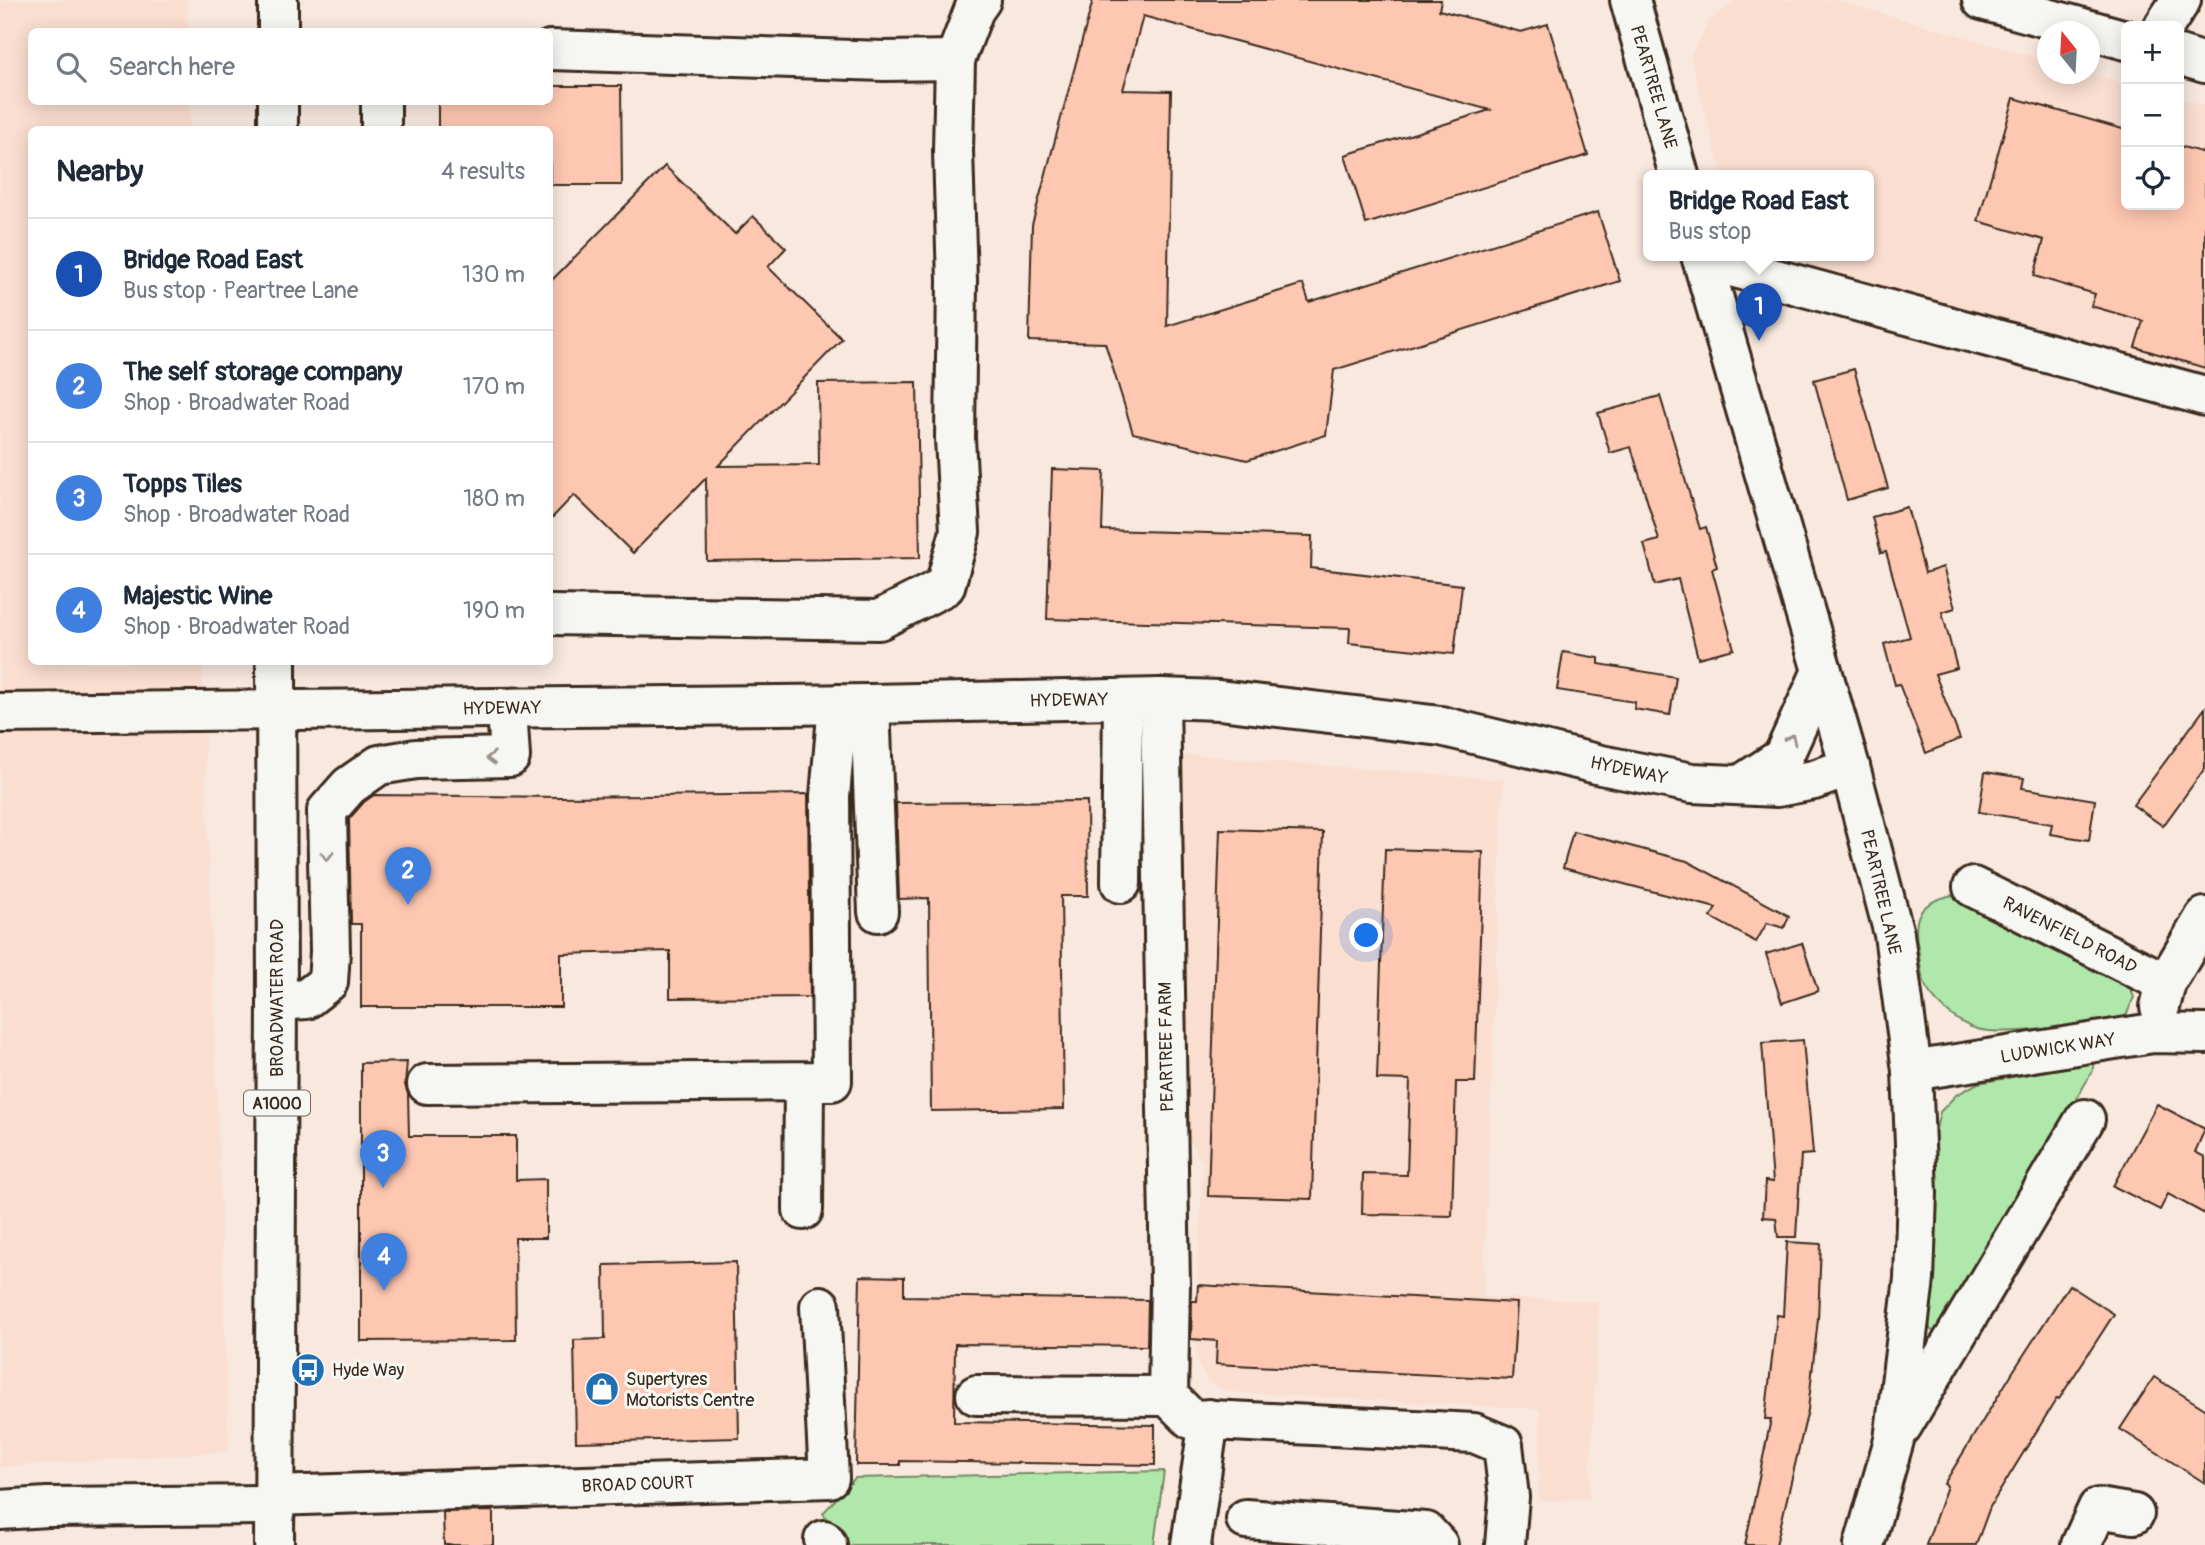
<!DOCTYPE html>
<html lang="en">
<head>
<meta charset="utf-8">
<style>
  :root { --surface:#fff; --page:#f2f2f3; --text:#1f2937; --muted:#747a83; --line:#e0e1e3; --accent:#0f766e }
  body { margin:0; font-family:Pangolin,sans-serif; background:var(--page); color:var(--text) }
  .controls { position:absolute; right:21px; top:21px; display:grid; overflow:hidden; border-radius:10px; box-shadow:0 4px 18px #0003 }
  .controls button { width:63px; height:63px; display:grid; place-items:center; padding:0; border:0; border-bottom:2px solid var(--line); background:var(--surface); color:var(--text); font:35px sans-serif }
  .compass { position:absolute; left:2037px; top:21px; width:63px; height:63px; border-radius:50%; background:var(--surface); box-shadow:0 4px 18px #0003; rotate:342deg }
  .you { position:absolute; left:1367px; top:936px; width:24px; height:24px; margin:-18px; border:5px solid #fff; border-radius:50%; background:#1a73e8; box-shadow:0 0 0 10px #1a73e833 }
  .badge { display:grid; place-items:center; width:46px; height:46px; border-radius:50%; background:var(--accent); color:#fff; font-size:23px; font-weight:700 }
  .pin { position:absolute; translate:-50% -58px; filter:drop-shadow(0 2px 4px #0008) }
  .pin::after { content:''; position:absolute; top:37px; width:24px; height:21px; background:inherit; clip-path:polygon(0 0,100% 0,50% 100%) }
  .popup { position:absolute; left:1643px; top:170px; width:231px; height:91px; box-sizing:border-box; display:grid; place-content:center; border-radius:10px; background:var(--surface); filter:drop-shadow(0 2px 5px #0005); font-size:23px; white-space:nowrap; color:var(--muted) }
  .popup b { font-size:26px; color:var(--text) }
  .popup::after { content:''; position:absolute; left:50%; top:100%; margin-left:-14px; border:14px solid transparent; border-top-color:var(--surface) }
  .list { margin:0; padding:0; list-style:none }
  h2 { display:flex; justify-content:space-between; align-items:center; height:91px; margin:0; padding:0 28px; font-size:30px }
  h2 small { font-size:23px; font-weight:400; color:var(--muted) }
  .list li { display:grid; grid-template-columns:46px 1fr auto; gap:21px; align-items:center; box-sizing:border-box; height:112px; padding:0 28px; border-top:2px solid var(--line) }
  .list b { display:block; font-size:26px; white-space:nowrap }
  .list p { margin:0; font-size:23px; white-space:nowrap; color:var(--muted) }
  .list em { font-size:23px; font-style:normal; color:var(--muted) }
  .icon { flex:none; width:38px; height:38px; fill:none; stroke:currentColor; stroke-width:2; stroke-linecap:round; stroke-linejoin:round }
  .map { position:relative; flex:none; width:2205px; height:1545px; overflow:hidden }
  .search { position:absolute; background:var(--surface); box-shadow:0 4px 18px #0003; left:28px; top:28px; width:525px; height:77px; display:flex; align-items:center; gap:18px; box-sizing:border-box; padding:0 24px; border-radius:10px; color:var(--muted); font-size:26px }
  .panel { position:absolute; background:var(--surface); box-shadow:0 4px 18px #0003; left:28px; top:126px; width:525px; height:539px; border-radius:10px }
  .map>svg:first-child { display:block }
</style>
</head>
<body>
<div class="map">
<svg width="2205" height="1545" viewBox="0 0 2205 1545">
  <rect width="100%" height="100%" fill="#f8e8de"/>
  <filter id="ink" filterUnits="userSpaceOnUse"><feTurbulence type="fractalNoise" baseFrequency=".0143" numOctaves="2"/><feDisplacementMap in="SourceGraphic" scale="14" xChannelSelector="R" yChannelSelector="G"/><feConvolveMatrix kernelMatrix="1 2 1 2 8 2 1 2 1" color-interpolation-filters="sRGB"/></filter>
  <g filter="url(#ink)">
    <g fill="#faded0">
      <polygon points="0,0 187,0 188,31 32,32 32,102 189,102 190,129 32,130 32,662 202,662 229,1451 0,1467"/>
      <polygon points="1738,0 1836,0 2047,61 2048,74 2090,73 2126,84 2126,205 2179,205 2179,99 2205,106 2205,410 1744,255 1869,255 1869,175 1722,175 1690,56 1710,20"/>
      <polygon points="1178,754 1503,780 1483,1297 1599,1302 1589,1498 1539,1501 1540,1409 1229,1392 1207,1380 1199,1366 1195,1339 1203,1162 1177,1122"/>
    </g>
    <g fill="#b0e8ac" stroke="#768965" stroke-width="2">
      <path d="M1953 895 1966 897 2126 979 2134 997 2126 1016 2116 1021C2082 1024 2007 1037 1977 1029 1958 1024 1929 999 1923 980 1921 972 1920 962 1919 954 1912 920 1915 903 1953 895Z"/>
      <polygon points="2093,1063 2093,1070 1944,1330 1936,1334 1930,1329 1929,1324 1934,1234 1934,1138 1940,1112 1956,1095 1978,1083"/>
      <polygon points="1164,1471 1154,1545 843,1545 823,1513 855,1478"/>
    </g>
    <g fill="#fec7b1" stroke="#3b2a1e" stroke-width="2">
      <polygon points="1093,0 1441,0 1439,10 1521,32 1548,24 1588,155 1366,224 1345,155 1490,110 1143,16 1123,90 1171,91 1167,326 1303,284 1309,302 1598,212 1620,281 1334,370 1326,435 1247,460 1133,433 1105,343 1029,341 1032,225"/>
      <polygon points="550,86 621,86 622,185 550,185 550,130 438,130 438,102 550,102"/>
      <polygon points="2014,98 2126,130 2126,205 2179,205 2179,146 2205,153 2205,368 2135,347 2143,321 2091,306 2095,294 2034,276 2044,240 1978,221"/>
      <polygon points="665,166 735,234 753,216 786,248 768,267 842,339 718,466 819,465 818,383 917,382 920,558 707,561 706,478 633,553 574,495 550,520 550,282"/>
      <polygon points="1854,369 1888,488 1847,500 1814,380"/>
      <polygon points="1660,396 1700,529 1706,527 1717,567 1712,569 1734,649 1698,658 1678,579 1655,585 1644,544 1659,540 1631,447 1610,453 1598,413"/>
      <polygon points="1052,469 1104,471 1102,530 1312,536 1311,568 1462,585 1454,654 1349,643 1350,628 1047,619"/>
      <polygon points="1907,507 1925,573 1943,567 1955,608 1942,612 1957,668 1935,674 1960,739 1926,753 1899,684 1895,685 1884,644 1910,637 1886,552 1881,553 1872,517"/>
      <polygon points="1563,652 1599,658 1599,664 1676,677 1670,715 1634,709 1635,702 1557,690"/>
      <polygon points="2205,708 2205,768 2163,826 2133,805"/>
      <polygon points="1985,772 2024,778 2022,788 2095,800 2089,840 2050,834 2052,824 1979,812"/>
      <polygon points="808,794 810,997 670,998 670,951 561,954 561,1007 361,1007 361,924 351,924 349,819 364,802 374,795 561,797"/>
      <polygon points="1087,801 1088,896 1061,896 1064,1109 931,1111 929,898 899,899 896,803"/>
      <polygon points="1220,829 1323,832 1312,1199 1208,1196"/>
      <polygon points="1573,831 1687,861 1789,916 1784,928 1767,923 1756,942 1711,917 1716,908 1563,868"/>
      <polygon points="1385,849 1483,852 1475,1082 1456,1082 1452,1216 1362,1214 1363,1174 1407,1175 1410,1080 1377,1079"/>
      <polygon points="1802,943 1818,991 1782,1003 1766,954"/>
      <polygon points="1803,1040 1813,1154 1801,1155 1796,1237 1778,1237 1776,1218 1763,1217 1765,1181 1773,1182 1762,1043"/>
      <polygon points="407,1062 405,1085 408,1094 409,1136 516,1136 516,1180 546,1179 546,1238 515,1238 516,1340 361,1341 361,1063"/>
      <polygon points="2157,1104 2205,1129 2195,1152 2205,1157 2205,1214 2168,1194 2160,1210 2113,1186"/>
      <polygon points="1787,1242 1821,1244 1818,1319 1808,1410 1776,1545 1745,1545 1771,1419 1765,1419 1777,1315 1783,1316"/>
      <polygon points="736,1262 739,1438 576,1442 574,1340 605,1339 604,1265"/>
      <polygon points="860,1276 904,1277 904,1296 1148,1300 1147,1346 955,1344 954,1422 1155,1425 1155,1465 900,1461 900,1465 856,1465"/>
      <polygon points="1198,1285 1517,1303 1512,1379 1216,1364 1217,1341 1191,1339 1192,1301 1197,1301"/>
      <polygon points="2069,1285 2114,1314 2059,1399 2057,1398 1990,1507 1976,1545 1926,1545 1947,1486 1944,1484 2014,1370"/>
      <polygon points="2154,1377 2205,1409 2205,1483 2120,1429"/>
      <polygon points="493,1511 493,1545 444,1545 443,1512"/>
    </g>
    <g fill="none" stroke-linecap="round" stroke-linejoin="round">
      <g stroke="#3b2a1e" stroke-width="44">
        <g id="minor">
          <polyline points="1630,0 1679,175"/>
          <polyline points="1982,0 2126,40"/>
          <polyline points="2164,26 2181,0"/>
          <polyline points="550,50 884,61 955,60"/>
          <polyline points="2179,55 2205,63"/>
          <polyline points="381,102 381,130"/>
          <polyline points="1701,255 1850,767 1894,934 1912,1071 1917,1193 1914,1279 1894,1440 1864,1545"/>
          <polyline points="1702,259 2205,396"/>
          <polyline points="550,615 879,620 945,586 960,532 955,438 957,281 953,151 955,60 974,10 981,0"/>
          <polyline points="1160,698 1170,1285 1168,1396"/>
          <polyline points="870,704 878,912"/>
          <polyline points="0,713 870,704 1160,698 1219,700 1441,726 1601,765 1692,783 1777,787 1814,780 1850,767"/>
          <polyline points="1742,784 1783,757 1822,671"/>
          <polyline points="1121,883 1123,699"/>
          <polyline points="1973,887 2166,983"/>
          <polyline points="277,1001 306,999 328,982 330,952 327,811 349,786 379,765 416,759 510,757 507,708"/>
          <polyline points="2160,1007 2166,983 2205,917"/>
          <polyline points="1912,1071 2153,1033 2205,1034"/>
          <polyline points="427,1084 832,1081 830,796 838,704"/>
          <polyline points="803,1210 804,1082"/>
          <polyline points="976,1395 1168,1396 1191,1419 1474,1433 1503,1445 1509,1497 1505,1545"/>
          <polyline points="1902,1426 2085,1119"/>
          <polyline points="274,1496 829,1478 820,1306"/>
          <polyline points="0,1510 47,1507 274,1505"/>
          <polyline points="1246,1519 1426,1532 1438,1545"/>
          <polyline points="824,1540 827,1545"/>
          <polyline points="1191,1545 1209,1419"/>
          <polyline points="2081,1545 2098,1508 2134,1514"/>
        </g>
      </g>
      <g stroke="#3b2a1e" stroke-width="44">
        <g id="major">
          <polyline points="278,32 278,0"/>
          <polyline points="278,130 278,102"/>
          <polyline points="274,1545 277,1001 276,662"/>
        </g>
      </g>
      <use href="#minor" stroke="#f6f6f2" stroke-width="38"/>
      <use href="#major" stroke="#f6f6f2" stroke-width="38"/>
    </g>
    <defs><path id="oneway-chevron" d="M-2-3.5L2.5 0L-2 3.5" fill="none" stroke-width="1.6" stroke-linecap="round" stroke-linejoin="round" transform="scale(1.75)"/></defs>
    <g stroke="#989088">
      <use href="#oneway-chevron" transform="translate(1791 739) rotate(-65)"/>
      <use href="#oneway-chevron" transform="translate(491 758) rotate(179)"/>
      <use href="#oneway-chevron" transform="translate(327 856) rotate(90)"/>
    </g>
  </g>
  <defs>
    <g id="bus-disc" transform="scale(1.75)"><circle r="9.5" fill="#1f6fb2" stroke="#f6f6f2"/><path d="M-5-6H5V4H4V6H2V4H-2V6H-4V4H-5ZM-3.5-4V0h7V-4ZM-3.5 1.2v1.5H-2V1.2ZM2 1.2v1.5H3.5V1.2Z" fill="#fff"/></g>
    <g id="shop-disc" transform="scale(1.75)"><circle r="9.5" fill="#1f6fb2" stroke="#f6f6f2"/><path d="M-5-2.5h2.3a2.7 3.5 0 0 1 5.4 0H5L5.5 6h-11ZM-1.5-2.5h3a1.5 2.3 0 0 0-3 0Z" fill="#fff"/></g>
  </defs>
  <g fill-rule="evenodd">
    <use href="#bus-disc" x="308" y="1370"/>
    <use href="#shop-disc" x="602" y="1389"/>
  </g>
  <g text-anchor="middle" stroke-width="6" stroke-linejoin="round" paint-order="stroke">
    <rect fill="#f6f6f2" stroke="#73675e" stroke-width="2" x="244" y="1090.5" width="66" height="25" rx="5"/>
    <g font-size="16" font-weight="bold" fill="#3b2a1e">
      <text x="277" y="1109">A1000</text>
    </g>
    <g font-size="18" fill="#3b2a1e" stroke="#f6f6f2">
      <text transform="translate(1654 87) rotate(74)" y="6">PEARTREE LANE</text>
      <text transform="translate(1069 700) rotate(-1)" y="6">HYDEWAY</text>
      <text transform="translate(502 708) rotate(-1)" y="6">HYDEWAY</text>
      <text transform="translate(1629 770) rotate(12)" y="6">HYDEWAY</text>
      <text transform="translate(1881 892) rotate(77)" y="6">PEARTREE LANE</text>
      <text transform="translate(2070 935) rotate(27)" y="6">RAVENFIELD ROAD</text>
      <text transform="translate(277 998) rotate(-90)" y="6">BROADWATER ROAD</text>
      <text transform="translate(1166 1047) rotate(-91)" y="6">PEARTREE FARM</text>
      <text transform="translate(2058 1048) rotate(-9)" y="6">LUDWICK WAY</text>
      <text transform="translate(638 1484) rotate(-2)" y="6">BROAD COURT</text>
    </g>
    <g font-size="18" fill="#3b2a1e" stroke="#f6f6f2" text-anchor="start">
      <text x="332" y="1376">Hyde Way</text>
      <text x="626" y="1385">Supertyres<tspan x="626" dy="21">Motorists Centre</tspan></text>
    </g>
  </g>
</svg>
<div class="controls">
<button>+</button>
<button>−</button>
<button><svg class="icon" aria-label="locate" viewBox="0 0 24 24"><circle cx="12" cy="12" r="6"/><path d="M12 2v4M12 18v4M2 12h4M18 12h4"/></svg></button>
</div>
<svg class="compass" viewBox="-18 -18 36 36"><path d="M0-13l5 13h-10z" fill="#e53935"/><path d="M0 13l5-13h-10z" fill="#747a83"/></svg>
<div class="you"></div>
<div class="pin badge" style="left:1759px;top:341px;background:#1a4fb4">1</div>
<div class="popup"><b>Bridge Road East</b>Bus stop</div>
<div class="pin badge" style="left:408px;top:905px;background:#3f7fe0">2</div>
<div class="pin badge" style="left:383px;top:1188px;background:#3f7fe0">3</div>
<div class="pin badge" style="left:384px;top:1291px;background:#3f7fe0">4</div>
<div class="search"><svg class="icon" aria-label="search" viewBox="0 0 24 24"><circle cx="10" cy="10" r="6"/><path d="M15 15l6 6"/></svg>Search here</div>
<section class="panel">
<h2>Nearby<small>4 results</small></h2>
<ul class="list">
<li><span class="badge" style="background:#1a4fb4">1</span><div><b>Bridge Road East</b><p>Bus stop · Peartree Lane</p></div><em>130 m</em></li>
<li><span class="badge" style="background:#3f7fe0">2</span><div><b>The self storage company</b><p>Shop · Broadwater Road</p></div><em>170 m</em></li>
<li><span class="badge" style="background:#3f7fe0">3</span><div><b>Topps Tiles</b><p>Shop · Broadwater Road</p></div><em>180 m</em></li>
<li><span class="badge" style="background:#3f7fe0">4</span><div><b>Majestic Wine</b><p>Shop · Broadwater Road</p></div><em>190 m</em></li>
</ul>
</section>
</div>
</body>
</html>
